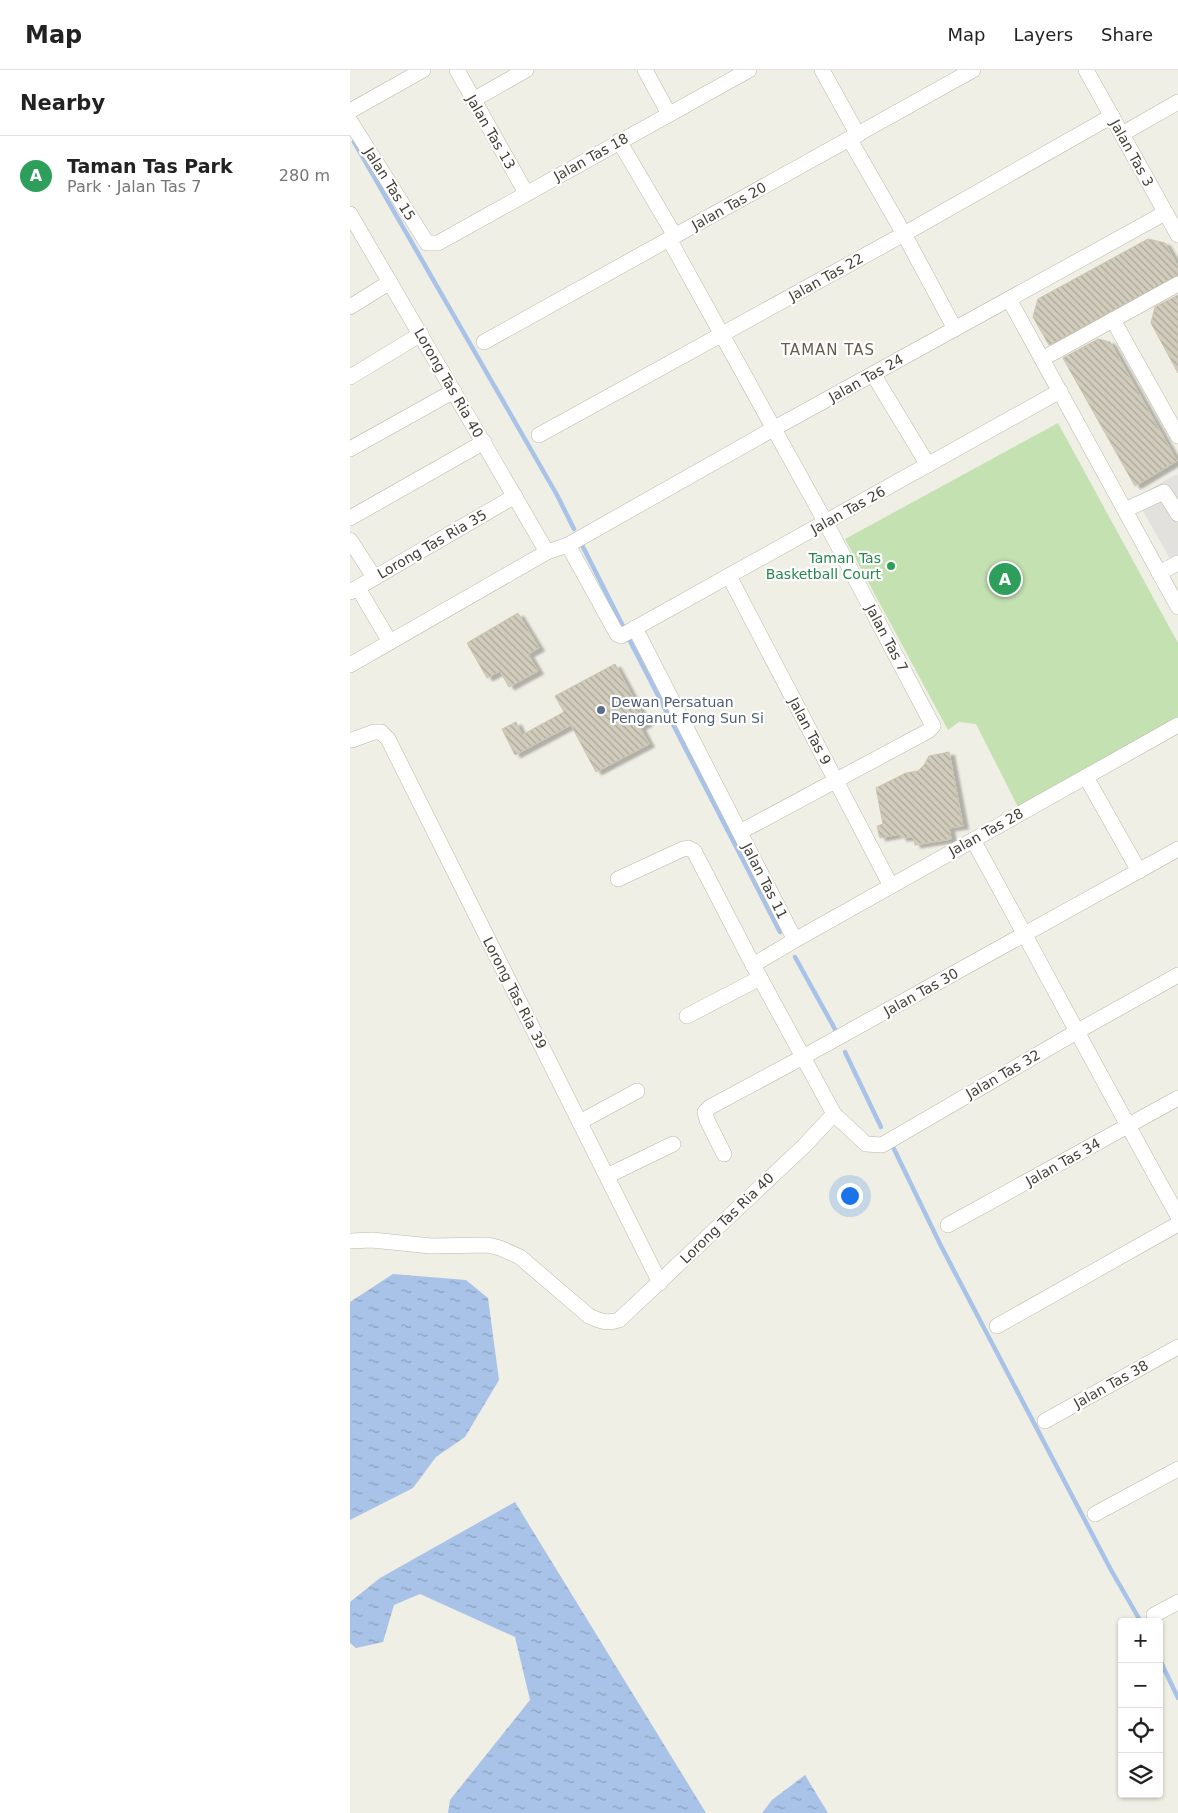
<!DOCTYPE html>
<html lang="en">
<head>
<meta charset="utf-8">
<style>
  :root { --surface:#fff; --page:#f6f6f6; --text:#222; --muted:#767676; --line:#e0e0e0; --accent:#e1632b }
  body { margin:0; font-family:"DejaVu Sans",sans-serif; background:var(--page); color:var(--text) }
  .controls { position:absolute; right:15px; bottom:15px; display:grid; overflow:hidden; border-radius:5px; box-shadow:0 1px 4px #0004 }
  .controls button { width:45px; height:45px; display:grid; place-items:center; padding:0; border:0; border-bottom:1px solid var(--line); background:var(--surface); color:var(--text); font:25px sans-serif }
  .you { position:absolute; left:499px; top:1125px; width:18px; height:18px; margin:-12px; border:4px solid #fff; border-radius:50%; background:#1a73e8; box-shadow:0 0 0 8px #1a73e833 }
  .badge { display:grid; place-items:center; width:32px; height:32px; border-radius:50%; background:var(--accent); color:#fff; font-size:16px; font-weight:700 }
  .pin { position:absolute; translate:-50% -50%; border:2px solid #fff; box-shadow:0 1px 5px #0006 }
  .list { margin:0; padding:0; list-style:none }
  h2 { display:flex; justify-content:space-between; align-items:center; height:65px; margin:0; padding:0 20px; font-size:21px }
  h2 small { font-size:16px; font-weight:400; color:var(--muted) }
  .list li { display:grid; grid-template-columns:32px 1fr auto; gap:15px; align-items:center; box-sizing:border-box; height:80px; padding:0 20px; border-top:1px solid var(--line) }
  .list b { display:block; font-size:19px; white-space:nowrap }
  .list p { margin:0; font-size:16px; white-space:nowrap; color:var(--muted) }
  .list em { font-size:16px; font-style:normal; color:var(--muted) }
  .icon { flex:none; width:28px; height:28px; fill:none; stroke:currentColor; stroke-width:2; stroke-linecap:round; stroke-linejoin:round }
  .map { position:relative; flex:none; width:828px; height:1743px; overflow:hidden }
  header { display:flex; align-items:center; gap:30px; box-sizing:border-box; height:70px; padding:0 25px; background:var(--surface); border-bottom:1px solid var(--line) }
  header strong { font-size:24px }
  nav { display:flex; gap:28px; margin-inline-start:auto; font-size:18px }
  main { display:flex }
  aside { flex:1; background:var(--surface) }
  .map>svg:first-child { display:block }
</style>
</head>
<body>
<header>
<strong>Map</strong>
<nav><a>Map</a><a>Layers</a><a>Share</a></nav>
</header>
<main>
<aside>
<h2>Nearby<small></small></h2>
<ul class="list">
<li><span class="badge" style="background:#2e9e5b">A</span><div><b>Taman Tas Park</b><p>Park · Jalan Tas 7</p></div><em>280 m</em></li>
</ul>
</aside>
<div class="map">
<svg width="828" height="1743" viewBox="0 0 828 1743">
  <defs>
    <pattern id="water-ripples" width="26" height="14" patternUnits="userSpaceOnUse" patternTransform="scale(1.25)"><rect width="26" height="14" fill="#a8c3e7"/><path d="M2 4q2-2 4 0t4 0M15 11q2-2 4 0t4 0" fill="none" stroke="#8aa0bc"/></pattern>
    <pattern id="building-back-hatch" width="6" height="6" patternUnits="userSpaceOnUse" patternTransform="scale(1.25)"><rect width="6" height="6" fill="#d1ccbc"/><path d="M-1 5l2 2M0 0l6 6M5-1l2 2" fill="none" stroke="#aba79a"/></pattern>
    <filter id="shadow"><feDropShadow dx="5.5" dy="3" stdDeviation="1" flood-color="#0004"/></filter>
  </defs>
  <rect width="100%" height="100%" fill="#f0efe5"/>
  <polygon fill="#c4e1b2" points="708,353 828,573 828,653 669,739 626,654 609,652 598,660 495,469"/>
  <polygon fill="#e2e1dd" points="827,404 828,406 828,503 785,427"/>
  <g fill="url(#water-ripples)">
    <polygon points="43,1204 116,1210 138,1228 149,1310 115,1367 86,1387 63,1418 0,1450 0,1232"/>
    <polygon points="165,1432 356,1743 98,1743 100,1730 180,1630 165,1567 70,1524 44,1535 33,1572 6,1578 0,1573 0,1532 30,1508"/>
    <polygon points="455,1705 478,1743 412,1743 422,1730"/>
  </g>
  <g fill="none" stroke-linecap="round" stroke-linejoin="round">
    <g stroke="#a8c3e7" stroke-width="4.5">
      <polyline points="4,72 207,425 224,459"/>
      <polyline points="232,475 273,556"/>
      <polyline points="280,571 430,862"/>
      <polyline points="445,887 486,961"/>
      <polyline points="495,982 531,1057"/>
      <polyline points="544,1079 591,1176 761,1500 791,1552"/>
      <polyline points="809,1588 828,1628"/>
    </g>
  </g>
  <g fill="url(#building-back-hatch)" stroke="#cbc4b0" filter="url(#shadow)">
    <polygon points="798,169 815,173 828,196 828,205 699,275 683,247 688,229"/>
    <polygon points="828,225 828,303 801,253 805,237"/>
    <polygon points="748,269 760,272 827,391 785,416 713,288"/>
    <polygon points="168,543 189,578 178,584 188,601 159,617 150,601 137,608 117,573"/>
    <polygon points="265,594 297,653 290,657 299,674 246,702 221,655 165,685 152,659 166,652 172,665 214,642 205,626"/>
    <polygon points="599,682 613,756 599,758 601,769 565,775 563,767 551,768 550,764 530,768 527,756 533,754 526,718 556,703 568,701 574,695 579,686"/>
  </g>
  <g fill="none" stroke-linecap="round" stroke-linejoin="round">
    <g stroke="#bbb7a9" stroke-width="16">
      <g id="minor">
        <polyline points="107,0 176,123"/>
        <polyline points="295,0 319,44"/>
        <polyline points="472,0 508,65"/>
        <polyline points="736,0 828,165"/>
        <polyline points="123,30 176,0"/>
        <polyline points="0,41 73,0"/>
        <polyline points="0,51 77,173 88,173 399,0"/>
        <polyline points="772,64 828,32"/>
        <polyline points="500,70 554,164 605,259"/>
        <polyline points="269,71 325,166"/>
        <polyline points="0,144 197,482"/>
        <polyline points="319,169 476,453 583,656 578,661 390,762"/>
        <polyline points="659,229 828,537"/>
        <polyline points="0,237 40,212"/>
        <polyline points="763,250 828,366"/>
        <polyline points="134,272 623,0"/>
        <polyline points="692,289 828,214"/>
        <polyline points="523,304 578,395"/>
        <polyline points="0,307 71,264"/>
        <polyline points="189,365 554,164 762,46"/>
        <polyline points="0,379 104,321"/>
        <polyline points="775,440 814,422 828,444"/>
        <polyline points="0,448 134,372"/>
        <polyline points="0,470 24,507"/>
        <polyline points="218,475 423,359 815,143"/>
        <polyline points="809,503 828,493"/>
        <polyline points="379,506 541,816"/>
        <polyline points="8,518 40,572"/>
        <polyline points="0,522 165,426"/>
        <polyline points="285,558 445,870 403,895 484,1044 516,1074 532,1075 728,961 828,905"/>
        <polyline points="0,595 197,482 218,475 267,564 271,566 710,321"/>
        <polyline points="2,670 24,662 31,662 38,669 310,1213"/>
        <polyline points="736,707 789,801"/>
        <path d="M623 770C692 895 758 1021 828 1146"/>
        <polyline points="268,809 333,779 338,778 344,781 403,895"/>
        <polyline points="445,870 828,655"/>
        <polyline points="337,946 410,908"/>
        <polyline points="230,1052 287,1021"/>
        <polyline points="374,1084 357,1050 355,1042 360,1037 453,987 828,779"/>
        <polyline points="257,1106 323,1074"/>
        <polyline points="598,1155 828,1028"/>
        <path d="M0 1171 22 1170 81 1176 138 1175 150 1178 170 1187 239 1246C250 1251 257 1254 269 1250L454 1076 484 1044"/>
        <polyline points="647,1256 828,1154"/>
        <polyline points="695,1351 828,1277"/>
        <polyline points="745,1444 828,1399"/>
        <polyline points="804,1545 828,1532"/>
      </g>
    </g>
    <use href="#minor" stroke="#fff" stroke-width="15"/>
  </g>
  <circle fill="#2e9e5b" stroke="#fff" stroke-width="2" cx="541" cy="496" r="5"/>
  <circle fill="#5c6f8a" stroke="#fff" stroke-width="2" cx="251" cy="640" r="5"/>
  <g text-anchor="middle" stroke-width="4.5" stroke-linejoin="round" paint-order="stroke">
    <g font-size="14" fill="#423f36" stroke="#fff">
      <text transform="translate(141 62) rotate(60)" y="5">Jalan Tas 13</text>
      <text transform="translate(782 83) rotate(61)" y="5">Jalan Tas 3</text>
      <text transform="translate(241 87) rotate(-29)" y="5">Jalan Tas 18</text>
      <text transform="translate(40 114) rotate(58)" y="5">Jalan Tas 15</text>
      <text transform="translate(379 136) rotate(-29)" y="5">Jalan Tas 20</text>
      <text transform="translate(476 207) rotate(-29)" y="5">Jalan Tas 22</text>
      <text transform="translate(516 308) rotate(-29)" y="5">Jalan Tas 24</text>
      <text transform="translate(99 313) rotate(60)" y="5">Lorong Tas Ria 40</text>
      <text transform="translate(498 440) rotate(-29)" y="5">Jalan Tas 26</text>
      <text transform="translate(82 474) rotate(-30)" y="5">Lorong Tas Ria 35</text>
      <text transform="translate(537 568) rotate(62)" y="5">Jalan Tas 7</text>
      <text transform="translate(460 661) rotate(62)" y="5">Jalan Tas 9</text>
      <text transform="translate(636 762) rotate(-29)" y="5">Jalan Tas 28</text>
      <text transform="translate(415 811) rotate(63)" y="5">Jalan Tas 11</text>
      <text transform="translate(571 922) rotate(-29)" y="5">Jalan Tas 30</text>
      <text transform="translate(165 923) rotate(63)" y="5">Lorong Tas Ria 39</text>
      <text transform="translate(653 1004) rotate(-30)" y="5">Jalan Tas 32</text>
      <text transform="translate(713 1092) rotate(-29)" y="5">Jalan Tas 34</text>
      <text transform="translate(377 1148) rotate(-44)" y="5">Lorong Tas Ria 40</text>
      <text transform="translate(761 1314) rotate(-29)" y="5">Jalan Tas 38</text>
    </g>
    <g font-size="14" fill="#27864d" stroke="#fff" text-anchor="end">
      <text x="531" y="493">Taman Tas<tspan x="531" dy="16">Basketball Court</tspan></text>
    </g>
    <g font-size="14" fill="#4e5e75" stroke="#fff" text-anchor="start">
      <text x="261" y="637">Dewan Persatuan<tspan x="261" dy="16">Penganut Fong Sun Si</tspan></text>
    </g>
    <g font-size="15" letter-spacing="1" fill="#645e4e" stroke="#fff">
      <text x="478" y="285">TAMAN TAS</text>
    </g>
  </g>
</svg>
<div class="controls">
<button>+</button>
<button>−</button>
<button><svg class="icon" aria-label="locate" viewBox="0 0 24 24"><circle cx="12" cy="12" r="6"/><path d="M12 2v4M12 18v4M2 12h4M18 12h4"/></svg></button>
<button><svg class="icon" aria-label="layers" viewBox="0 0 24 24"><path d="M12 4l9 5-9 5-9-5zM3 14l9 5 9-5"/></svg></button>
</div>
<div class="you"></div>
<div class="pin badge" style="left:655px;top:509px;background:#2e9e5b">A</div>
</div>
</main>
</body>
</html>
